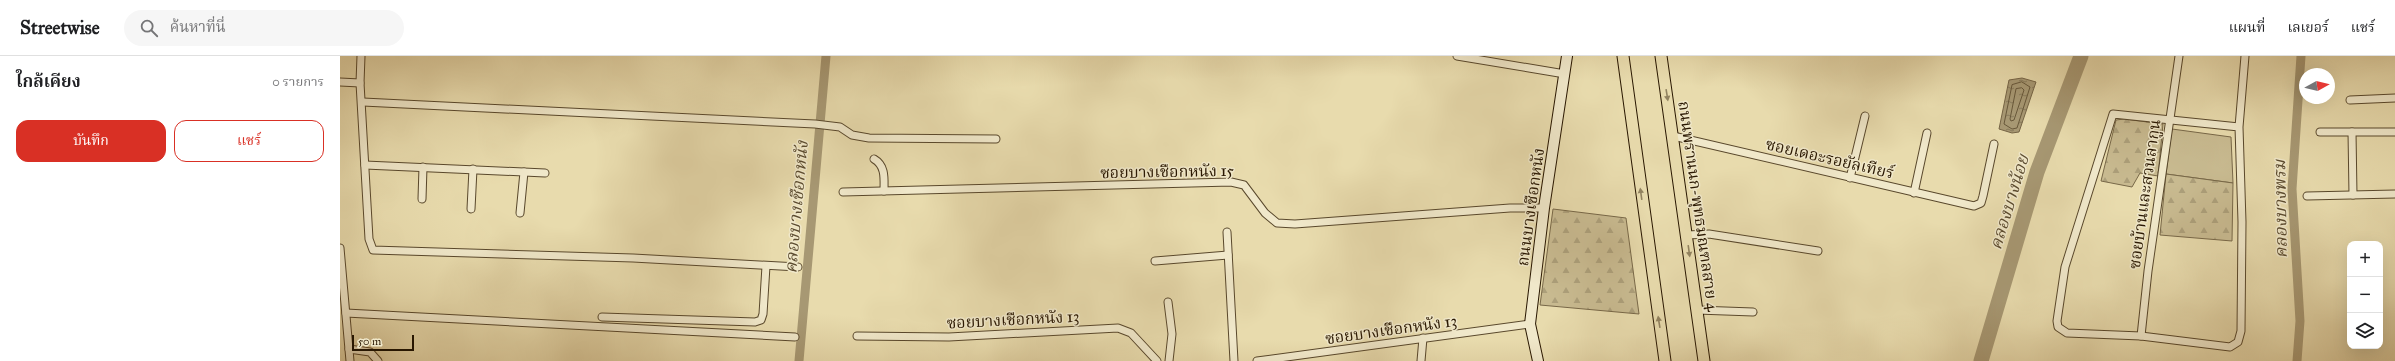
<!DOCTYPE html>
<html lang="th">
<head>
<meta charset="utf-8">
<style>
  :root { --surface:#fff; --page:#f6f6f6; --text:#202124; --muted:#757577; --line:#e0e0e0; --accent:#d93025 }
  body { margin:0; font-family:"IM FELL Great Primer","Noto Serif Thai",serif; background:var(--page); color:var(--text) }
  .controls { position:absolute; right:12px; bottom:12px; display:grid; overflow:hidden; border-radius:8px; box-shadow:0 4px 16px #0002 }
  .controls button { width:36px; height:36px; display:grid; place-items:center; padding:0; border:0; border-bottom:1px solid var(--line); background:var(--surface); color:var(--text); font:20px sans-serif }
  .compass { position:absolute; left:1959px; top:12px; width:36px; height:36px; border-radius:50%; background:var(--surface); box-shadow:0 4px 16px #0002; rotate:82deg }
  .scale { position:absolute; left:12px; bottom:10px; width:62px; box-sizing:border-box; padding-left:4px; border:2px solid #291701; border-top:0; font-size:11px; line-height:14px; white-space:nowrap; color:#291701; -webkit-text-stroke:3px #f0e8ca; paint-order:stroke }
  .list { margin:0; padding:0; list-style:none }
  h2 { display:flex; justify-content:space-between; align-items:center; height:52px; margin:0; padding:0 16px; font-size:17px }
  h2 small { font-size:13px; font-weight:400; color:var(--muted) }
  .actions { display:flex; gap:8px; padding:12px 16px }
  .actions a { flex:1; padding:9px 0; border:1px solid var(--accent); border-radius:12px; text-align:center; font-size:14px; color:var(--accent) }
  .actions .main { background:var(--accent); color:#fff }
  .icon { flex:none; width:22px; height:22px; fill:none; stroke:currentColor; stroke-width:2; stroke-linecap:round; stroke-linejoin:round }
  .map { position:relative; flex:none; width:2055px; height:305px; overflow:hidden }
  header { display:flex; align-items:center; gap:24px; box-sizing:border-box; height:56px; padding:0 20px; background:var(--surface); border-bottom:1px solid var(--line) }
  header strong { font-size:19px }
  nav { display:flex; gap:22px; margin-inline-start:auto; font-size:14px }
  .search { width:280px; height:36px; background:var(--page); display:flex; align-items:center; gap:10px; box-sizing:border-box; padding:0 14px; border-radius:22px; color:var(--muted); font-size:15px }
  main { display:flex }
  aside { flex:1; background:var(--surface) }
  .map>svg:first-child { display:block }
</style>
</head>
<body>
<header>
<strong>Streetwise</strong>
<div class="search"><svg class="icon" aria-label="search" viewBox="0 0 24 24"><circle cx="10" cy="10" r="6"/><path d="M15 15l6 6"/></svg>ค้นหาที่นี่</div>
<nav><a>แผนที่</a><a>เลเยอร์</a><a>แชร์</a></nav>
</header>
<main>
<aside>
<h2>ใกล้เคียง<small>0 รายการ</small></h2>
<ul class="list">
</ul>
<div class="actions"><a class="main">บันทึก</a><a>แชร์</a></div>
</aside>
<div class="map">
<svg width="2055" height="305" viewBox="0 0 2055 305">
  <defs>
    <pattern id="forest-firs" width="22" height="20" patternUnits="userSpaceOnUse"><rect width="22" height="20" fill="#c8ba90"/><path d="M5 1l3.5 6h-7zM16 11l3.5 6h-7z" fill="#ac9f7a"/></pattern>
    <pattern id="water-ripples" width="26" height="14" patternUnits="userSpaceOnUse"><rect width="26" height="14" fill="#a79873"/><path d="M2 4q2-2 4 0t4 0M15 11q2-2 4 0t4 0" fill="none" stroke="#887b5c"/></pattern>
  </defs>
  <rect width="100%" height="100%" fill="#e8dbad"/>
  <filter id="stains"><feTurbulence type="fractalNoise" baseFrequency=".005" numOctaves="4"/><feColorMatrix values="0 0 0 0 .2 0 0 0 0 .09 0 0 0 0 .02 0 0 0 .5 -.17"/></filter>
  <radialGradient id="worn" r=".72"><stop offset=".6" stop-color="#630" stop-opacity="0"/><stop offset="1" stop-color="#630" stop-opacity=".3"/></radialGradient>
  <polygon fill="#c8ba90" stroke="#786848" points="1832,73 1891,81 1893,127 1826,118"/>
  <g fill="url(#forest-firs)" stroke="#786848">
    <polygon points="1784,63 1823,68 1818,120 1800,117 1792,131 1761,125 1776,64"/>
    <polygon points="1826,118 1893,127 1892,185 1820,179"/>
    <polygon points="1213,153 1286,162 1299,258 1200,249"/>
  </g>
  <polygon fill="url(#water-ripples)" stroke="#756445" points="1682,22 1696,26 1679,76 1672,77 1659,73 1669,24"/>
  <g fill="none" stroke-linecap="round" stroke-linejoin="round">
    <g stroke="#68583a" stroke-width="1">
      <polygon points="1682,26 1690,31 1677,72 1672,73 1664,68 1672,29"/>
      <polygon points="1682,32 1684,34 1674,64 1671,65 1670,63 1676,33"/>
    </g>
    <g stroke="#a79873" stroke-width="9">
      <polyline points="459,305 486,0"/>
      <polyline points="1957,305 1960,265 1952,133 1961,0"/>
    </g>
    <polyline stroke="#a79873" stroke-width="15" points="1641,305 1697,116 1741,0"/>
    <g stroke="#59482c" stroke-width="9">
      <g id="street">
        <polyline points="21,0 20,27 29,183 33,194 293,202 458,211"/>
        <polyline points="1117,0 1225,18"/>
        <polyline points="0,26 20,27"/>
        <polyline points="2010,44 2055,42"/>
        <polyline points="23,46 475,68 500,71 512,79 529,82 656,83"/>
        <polyline points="1899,71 1773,58 1725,211 1717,265 1718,271 1727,277 1801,280 1890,291 1898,286 1901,275 1902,166 1899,71 1905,0"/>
        <polyline points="1980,76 2055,76"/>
        <polyline points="2012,76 2013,139"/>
        <polyline points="1333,80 1634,150 1641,147 1643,140 1654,88"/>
        <path d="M534 103C546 110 544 123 544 135"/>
        <polyline points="25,109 205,117"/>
        <polyline points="1510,122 1525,60"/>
        <polyline points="503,136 891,126 904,129 925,157 937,167 955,168 1170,152 1204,152"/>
        <polyline points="1574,137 1587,77"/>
        <polyline points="1967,140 2055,138"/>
        <polyline points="82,143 83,111"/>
        <polyline points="131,153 133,113"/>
        <polyline points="180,157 184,116"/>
        <polyline points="887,176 894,305"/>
        <polyline points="1347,179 1369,178 1478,195"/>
        <polyline points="0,192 10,305"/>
        <polyline points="815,205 888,199"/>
        <polyline points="828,246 832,278 829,305"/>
        <polyline points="1357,254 1413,256"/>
        <polyline points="6,257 455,281"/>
        <polyline points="262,261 415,266 421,264 423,258 426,210"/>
        <polyline points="517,280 609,281 778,272 791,277 817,305"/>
        <polyline points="1801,280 1808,215 1839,0"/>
        <polyline points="9,293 30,296 38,305"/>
        <polyline points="917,305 1190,268"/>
        <polyline points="1081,305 1083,282"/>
      </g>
    </g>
    <g stroke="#291701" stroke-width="12">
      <polyline id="secondary" points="1198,305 1190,268 1204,152 1227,0"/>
    </g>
    <g stroke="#291701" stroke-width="13">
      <g id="primary">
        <polyline points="1283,0 1325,305"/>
        <polyline points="1321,0 1364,305"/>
      </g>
    </g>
    <use href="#street" stroke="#f0e8ca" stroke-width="7"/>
    <use href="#secondary" stroke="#f0e8ca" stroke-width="10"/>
    <use href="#primary" stroke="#e8dbad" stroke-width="11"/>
  </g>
  <defs><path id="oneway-solid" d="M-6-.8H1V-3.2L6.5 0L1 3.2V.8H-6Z"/></defs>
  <g fill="#928360">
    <use href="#oneway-solid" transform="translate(1327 39) rotate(81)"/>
    <use href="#oneway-solid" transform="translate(1301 138) rotate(-98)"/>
    <use href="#oneway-solid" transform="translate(1349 195) rotate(82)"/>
    <use href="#oneway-solid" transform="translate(1319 266) rotate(-99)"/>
  </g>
  <g text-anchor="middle" stroke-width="3" stroke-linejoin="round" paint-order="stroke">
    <g font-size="16" fill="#291701" stroke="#f0e8ca">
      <text transform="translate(1490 102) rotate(13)" y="6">ซอยเดอะรอยัลเทียร์</text>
      <text transform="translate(827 115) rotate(-1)" y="6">ซอยบางเชือกหนัง 15</text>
      <text transform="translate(1804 138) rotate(-82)" y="6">ซอยบ้านและสวนลากูน</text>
      <text transform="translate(1359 150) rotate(82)" y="6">ถนนพรานนก-พุทธมณฑลสาย 4</text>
      <text transform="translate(1190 151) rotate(-82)" y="6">ถนนบางเชือกหนัง</text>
      <text transform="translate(673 263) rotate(-3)" y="6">ซอยบางเชือกหนัง 13</text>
      <text transform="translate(1051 273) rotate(-8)" y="6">ซอยบางเชือกหนัง 13</text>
    </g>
    <g font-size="17" font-style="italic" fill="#5b4b2f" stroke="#f0e8ca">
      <text transform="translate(1669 146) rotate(-73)" y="6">คลองบางน้อย</text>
      <text transform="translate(456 151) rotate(-85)" y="6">คลองบางเชือกหนัง</text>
      <text transform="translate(1940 153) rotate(-91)" y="6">คลองบางพรม</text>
    </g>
  </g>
  <rect width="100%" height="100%" filter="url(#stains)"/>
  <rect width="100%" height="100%" fill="url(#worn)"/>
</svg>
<div class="controls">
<button>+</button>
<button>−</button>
<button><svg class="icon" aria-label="layers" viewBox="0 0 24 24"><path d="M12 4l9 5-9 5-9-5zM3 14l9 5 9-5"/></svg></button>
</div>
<svg class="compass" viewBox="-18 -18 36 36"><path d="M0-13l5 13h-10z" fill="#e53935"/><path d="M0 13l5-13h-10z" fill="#757577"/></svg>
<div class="scale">50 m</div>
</div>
</main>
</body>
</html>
